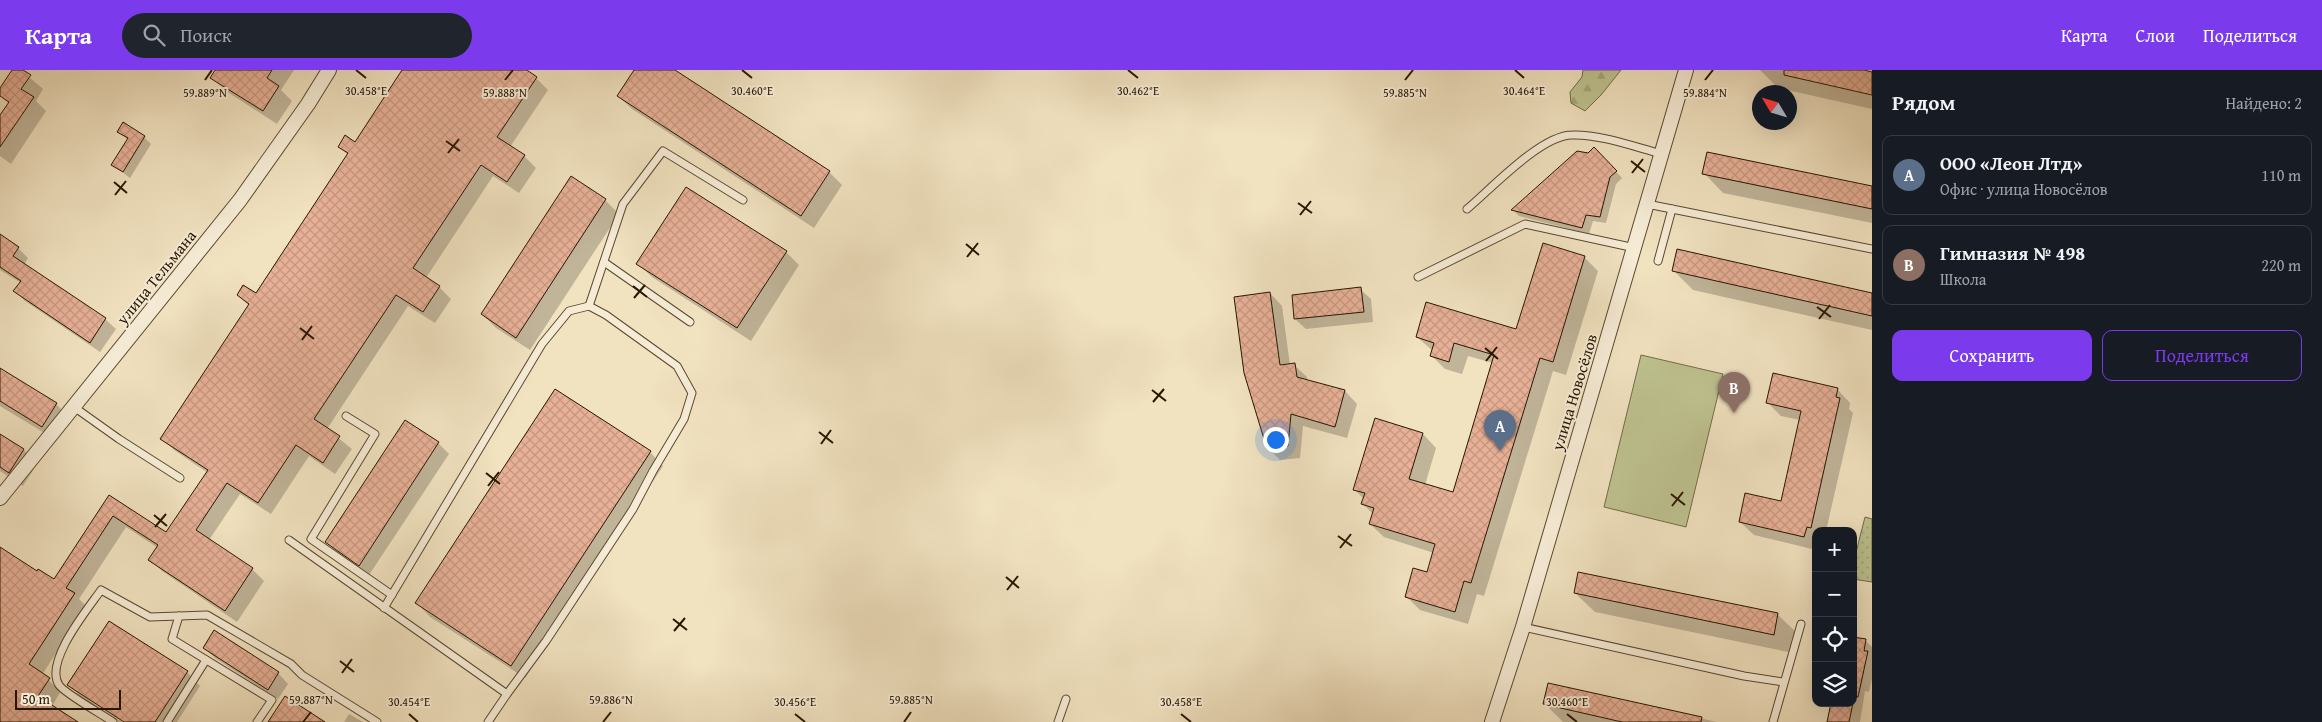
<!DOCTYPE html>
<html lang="ru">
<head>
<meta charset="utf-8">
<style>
  :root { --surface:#171b24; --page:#20242c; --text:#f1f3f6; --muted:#9ea1a6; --line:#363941; --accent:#7c3aed }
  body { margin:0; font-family:"Gentium Book Plus",serif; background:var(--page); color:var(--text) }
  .controls { position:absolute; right:15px; bottom:15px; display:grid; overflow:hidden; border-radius:10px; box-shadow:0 5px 20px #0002 }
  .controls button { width:45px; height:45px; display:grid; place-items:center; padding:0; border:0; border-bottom:1px solid var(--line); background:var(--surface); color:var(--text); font:25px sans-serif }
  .compass { position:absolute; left:1752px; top:15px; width:45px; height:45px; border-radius:50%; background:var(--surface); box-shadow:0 5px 20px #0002; rotate:308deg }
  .scale { position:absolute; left:15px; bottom:12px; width:106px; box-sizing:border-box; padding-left:5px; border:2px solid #281600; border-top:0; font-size:14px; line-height:18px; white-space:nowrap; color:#281600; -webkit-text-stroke:4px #f6ecd6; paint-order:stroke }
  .you { position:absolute; left:1275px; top:369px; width:18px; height:18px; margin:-12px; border:4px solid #fff; border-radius:50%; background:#1a73e8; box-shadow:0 0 0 8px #1a73e833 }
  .badge { display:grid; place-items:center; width:32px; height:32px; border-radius:50%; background:var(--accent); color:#fff; font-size:16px; font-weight:700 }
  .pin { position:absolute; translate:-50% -41px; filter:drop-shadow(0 1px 2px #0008) }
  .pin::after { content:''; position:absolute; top:26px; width:18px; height:15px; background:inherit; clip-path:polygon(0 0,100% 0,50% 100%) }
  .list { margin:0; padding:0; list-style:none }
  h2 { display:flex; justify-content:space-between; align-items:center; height:65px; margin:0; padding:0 20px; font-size:21px }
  h2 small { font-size:16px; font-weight:400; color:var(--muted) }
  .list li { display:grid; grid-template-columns:32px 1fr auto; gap:15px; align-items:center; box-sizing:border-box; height:80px; margin:0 10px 10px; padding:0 10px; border:1px solid var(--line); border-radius:10px }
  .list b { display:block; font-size:19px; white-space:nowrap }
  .list p { margin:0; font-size:16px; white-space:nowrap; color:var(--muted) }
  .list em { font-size:16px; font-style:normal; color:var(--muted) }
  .actions { display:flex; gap:10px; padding:15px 20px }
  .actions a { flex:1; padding:11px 0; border:1px solid var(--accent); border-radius:10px; text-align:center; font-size:18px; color:var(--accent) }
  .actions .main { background:var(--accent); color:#fff }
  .icon { flex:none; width:28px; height:28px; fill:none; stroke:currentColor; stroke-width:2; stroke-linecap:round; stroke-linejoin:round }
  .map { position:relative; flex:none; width:1872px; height:652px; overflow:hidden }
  header { display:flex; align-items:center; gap:30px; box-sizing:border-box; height:70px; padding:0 25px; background:var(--accent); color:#fff }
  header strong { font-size:24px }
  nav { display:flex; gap:28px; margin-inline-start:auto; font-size:18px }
  .search { width:350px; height:45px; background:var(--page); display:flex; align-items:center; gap:12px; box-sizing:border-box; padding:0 18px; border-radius:28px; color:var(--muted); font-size:19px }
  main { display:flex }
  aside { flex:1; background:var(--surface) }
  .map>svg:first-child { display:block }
</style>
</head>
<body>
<header>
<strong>Карта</strong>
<div class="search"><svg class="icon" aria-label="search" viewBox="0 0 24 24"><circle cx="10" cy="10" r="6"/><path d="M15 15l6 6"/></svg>Поиск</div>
<nav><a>Карта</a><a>Слои</a><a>Поделиться</a></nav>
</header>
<main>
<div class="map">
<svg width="1872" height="652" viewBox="0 0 1872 652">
  <defs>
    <pattern id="forest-firs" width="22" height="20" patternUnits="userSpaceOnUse" patternTransform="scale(1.25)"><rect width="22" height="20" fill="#bec290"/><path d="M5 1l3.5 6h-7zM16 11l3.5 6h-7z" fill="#a3a67a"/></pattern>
    <pattern id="park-dots" width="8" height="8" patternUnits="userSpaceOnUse" patternTransform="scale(1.25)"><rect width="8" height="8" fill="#bec290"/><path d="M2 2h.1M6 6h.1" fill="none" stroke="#a3a67a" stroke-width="1.8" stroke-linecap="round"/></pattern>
    <pattern id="building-cross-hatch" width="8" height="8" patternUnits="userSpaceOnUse" patternTransform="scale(1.25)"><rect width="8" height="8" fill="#e7b097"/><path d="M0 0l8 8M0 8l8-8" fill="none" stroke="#c69780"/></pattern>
  </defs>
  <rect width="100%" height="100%" fill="#f1e2c0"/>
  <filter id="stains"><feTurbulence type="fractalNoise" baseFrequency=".004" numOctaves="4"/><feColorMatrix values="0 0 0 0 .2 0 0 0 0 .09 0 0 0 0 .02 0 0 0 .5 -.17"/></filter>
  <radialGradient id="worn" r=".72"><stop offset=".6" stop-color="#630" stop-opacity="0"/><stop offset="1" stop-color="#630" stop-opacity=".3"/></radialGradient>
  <polygon fill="#bec290" stroke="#736c48" points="1641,285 1723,304 1686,457 1604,437"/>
  <polygon fill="url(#forest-firs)" stroke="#736c48" points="1583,0 1621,0 1601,25 1585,41 1571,33 1570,22 1582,7"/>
  <polygon fill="url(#park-dots)" stroke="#736c48" points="1865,447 1872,449 1872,512 1853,509 1853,494"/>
  <g fill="#0003">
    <polygon points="14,0 21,0 43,19 36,31 46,41 11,94 0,86 0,47 9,34 0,25 0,21"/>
    <polygon points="217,0 294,0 281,20 292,31 277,54 226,21 212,7"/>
    <polygon points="404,0 523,0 536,8 548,20 510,77 524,86 536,98 519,123 493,106 426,208 439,217 451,229 435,253 408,236 327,359 352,379 335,404 309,386 271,444 240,424 209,470 252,499 264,511 237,552 162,501 150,489 158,478 126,457 79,529 86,536 42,605 61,621 52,636 76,652 0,652 0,479 37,503 54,511 109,426 167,464 208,403 174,380 162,368 249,236 238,225 256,225 348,85 339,77 355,74"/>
    <polygon points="635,0 673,0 829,102 842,115 814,158 632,39 618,26"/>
    <polygon points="1760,0 1858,0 1872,3 1872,39 1778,18"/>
    <polygon points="118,61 144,67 151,74 130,108 113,95 128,70"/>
    <polygon points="1594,79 1622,108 1616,114 1606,153 1593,151 1589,164 1519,146 1513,140"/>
    <polygon points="1704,103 1872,117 1872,153 1723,123"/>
    <polygon points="571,108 605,130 619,144 530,280 496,258 482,244"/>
    <polygon points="0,166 18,178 28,188 24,195 105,249 116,259 100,282 25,231 15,221 21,213 0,200"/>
    <polygon points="786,182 799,195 751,271 652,207 638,194"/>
    <polygon points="1584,187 1598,201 1566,305 1553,301 1484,526 1477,524 1468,554 1420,540 1406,526 1428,503 1434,483 1384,467 1370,454 1373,444 1363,434 1364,429 1354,419 1423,364 1436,378 1425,415 1454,423 1493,293 1468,286 1462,304 1445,299 1432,286 1433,281 1417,267 1517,261"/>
    <polygon points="1674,201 1872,224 1872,260 1693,220"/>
    <polygon points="1360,219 1371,229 1373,252 1306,259 1295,249"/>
    <polygon points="1270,223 1282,236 1290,295 1294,295 1307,307 1307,311 1345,321 1357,334 1347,368 1303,356 1300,388 1280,390 1268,378"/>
    <polygon points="0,300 56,334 69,347 56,370 0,336"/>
    <polygon points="1837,319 1850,333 1849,339 1853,343 1826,461 1816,461 1816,480 1754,465 1740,452 1782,432 1800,350 1781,346 1767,332"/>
    <polygon points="405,352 438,373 449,384 369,505 337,482 326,472"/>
    <polygon points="0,366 24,380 37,394 23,416 0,401"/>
    <polygon points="650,382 663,396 525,608 430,547 417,533"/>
    <polygon points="1575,523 1777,544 1797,563 1793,583 1595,542"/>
    <polygon points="215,562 278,603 288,614 278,629 215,588 205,578"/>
    <polygon points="1853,568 1866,571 1872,577 1872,609 1869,622 1865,621 1860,652 1829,652 1833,633 1853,633"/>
    <polygon points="187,602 200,616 177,652 127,652 83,623 83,626 122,652 119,652 82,628 69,615"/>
    <polygon points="1549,614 1717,652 1563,652 1545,634"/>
    <polygon points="349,644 363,652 344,652"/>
  </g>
  <g fill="url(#building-cross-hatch)" stroke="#281600">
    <polygon points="12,0 23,0 31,5 21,19 34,27 0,77 0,45 9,32 0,26 0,18"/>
    <polygon points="215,0 272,0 267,8 279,16 263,41 210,8"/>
    <polygon points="402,0 527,0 537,7 497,67 525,85 507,112 481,95 413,198 440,216 423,242 396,225 314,349 340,366 323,393 296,375 258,433 227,413 196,460 253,498 225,541 148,490 158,475 113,446 66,518 75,523 29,594 50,608 38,626 78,652 0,652 0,477 37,501 38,499 54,509 109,425 166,462 208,400 160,369 249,234 237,225 243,215 256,223 348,83 338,77 345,65 355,72"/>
    <polygon points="634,0 675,0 830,101 801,146 617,26"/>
    <polygon points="1784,0 1864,0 1872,2 1872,25 1784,5"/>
    <polygon points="123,52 145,66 123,102 111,95 128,68 117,62"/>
    <polygon points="1594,77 1617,101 1610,107 1600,147 1586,145 1582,158 1511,140 1577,81 1588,83"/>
    <polygon points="1707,82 1872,116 1872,139 1702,104"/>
    <polygon points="571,106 606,129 516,268 481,244"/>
    <polygon points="686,117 787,181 737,258 636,194"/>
    <polygon points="0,164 19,177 13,186 106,248 90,273 13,221 21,211 0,197"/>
    <polygon points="1543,173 1585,186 1553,292 1540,288 1471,513 1464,511 1455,542 1405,527 1413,498 1427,502 1435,474 1369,454 1374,438 1361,434 1365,423 1353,420 1375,348 1423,363 1409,409 1453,422 1494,285 1454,273 1449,292 1430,286 1434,273 1416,267 1426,232 1516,259"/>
    <polygon points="1677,179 1872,223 1872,246 1672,201"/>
    <polygon points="1361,217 1364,242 1294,249 1292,225"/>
    <polygon points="1270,222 1280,295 1295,293 1297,307 1345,320 1335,357 1291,344 1288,376 1267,379 1244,303 1234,227"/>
    <polygon points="0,298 57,333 42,357 0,331"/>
    <polygon points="1773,303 1838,318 1836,327 1840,328 1811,458 1807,457 1804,467 1739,452 1745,423 1781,431 1801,341 1766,333"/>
    <polygon points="555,319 651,381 511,596 415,533"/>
    <polygon points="405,350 439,372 359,496 325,472"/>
    <polygon points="0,364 24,379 9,403 0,397"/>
    <polygon points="1578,502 1778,543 1774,565 1574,523"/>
    <polygon points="109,551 188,601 155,652 124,652 67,615"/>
    <polygon points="214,560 279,602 268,620 203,578"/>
    <polygon points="1853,567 1866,569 1864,581 1868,581 1858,627 1853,626"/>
    <polygon points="1548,613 1702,647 1701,652 1622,652 1543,634"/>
    <polygon points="285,626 325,652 268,652"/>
    <polygon points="1831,633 1853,633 1849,652 1827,652"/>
  </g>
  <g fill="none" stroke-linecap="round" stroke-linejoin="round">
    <g stroke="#5a4930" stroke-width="9">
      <g id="service">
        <polyline points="1647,134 1872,179"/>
        <path d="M1467 139C1491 119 1541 65 1572 65 1600 64 1635 77 1662 84"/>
        <polyline points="1658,191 1672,139"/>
        <polyline points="604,192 690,252"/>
        <polyline points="1418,207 1525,154 1635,178"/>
        <polyline points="589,236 623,134 663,81 743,130"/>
        <polyline points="74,337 119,369 180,408"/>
        <polyline points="346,346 375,364 311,469 392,525"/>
        <polyline points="289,470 507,624 488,652"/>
        <polyline points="384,538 542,274 569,241 589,236 606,245 677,296 692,323 684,349 653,401 633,439 546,571 507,624"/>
        <polyline points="179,546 172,569 272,630 257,652"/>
        <polyline points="1523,557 1744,606 1783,612"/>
        <path d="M113 652C103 645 64 623 59 615 44 592 87 540 101 520L150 547 207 545 291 594 302 605 377 652"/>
        <polyline points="167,652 206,590"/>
        <polyline points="1058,652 1066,629"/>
        <polyline points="1773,652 1801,554"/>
      </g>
    </g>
    <g stroke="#5a4930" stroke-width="16">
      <g id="minor">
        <polyline points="0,428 240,130 308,34 329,0"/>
        <polyline points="1492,652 1523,557 1686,0"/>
      </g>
    </g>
    <use href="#service" stroke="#f6ecd6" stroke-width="7"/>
    <use href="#minor" stroke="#f6ecd6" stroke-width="14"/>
  </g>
  <path fill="none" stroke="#281600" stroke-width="2" d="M356 0 366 8M742 0 752 8M1128 0 1138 8M1515 0 1524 8M205 10 212 0M505 10 513 0M1405 10 1413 0M1705 10 1713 0M446 71 460 81M448 83 459 69M1631 91 1645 102M1632 103 1643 89M114 112 127 123M115 125 126 111M1298 133 1312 143M1300 145 1311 131M966 174 979 185M967 187 978 173M633 216 647 227M634 228 645 215M1817 237 1831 247M1819 249 1830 235M300 258 314 269M302 270 312 256M1485 278 1498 289M1486 291 1497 277M1152 320 1166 331M1153 332 1164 319M819 362 833 373M821 374 831 360M486 403 500 414M488 416 499 402M1671 424 1685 435M1672 436 1683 422M154 445 167 456M155 457 166 444M1338 466 1352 476M1340 478 1351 464M1006 507 1019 518M1007 520 1018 506M673 549 687 560M674 561 685 548M340 591 354 602M342 603 352 589M409 644 418 652M795 644 805 652M1181 644 1191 652M1567 644 1577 652M303 652 311 642M603 652 611 642M904 652 911 642"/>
  <g text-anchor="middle" stroke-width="4" stroke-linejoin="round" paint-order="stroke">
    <g font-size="16" fill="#281600" stroke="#f6ecd6">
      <text transform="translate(156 207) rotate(-51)" y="6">улица Тельмана</text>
      <text transform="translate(1574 322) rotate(-73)" y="6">улица Новосёлов</text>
    </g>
  </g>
  <g font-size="12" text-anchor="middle" fill="#281600" stroke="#f6ecd6" stroke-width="4" stroke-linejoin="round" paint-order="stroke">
    <text x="1138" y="25">30.462°E</text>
    <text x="366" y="25">30.458°E</text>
    <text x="752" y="25">30.460°E</text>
    <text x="1524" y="25">30.464°E</text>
    <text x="205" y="27">59.889°N</text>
    <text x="505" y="27">59.888°N</text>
    <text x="1405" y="27">59.885°N</text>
    <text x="1705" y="27">59.884°N</text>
    <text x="311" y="634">59.887°N</text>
    <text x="611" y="634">59.886°N</text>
    <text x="911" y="634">59.885°N</text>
    <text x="409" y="636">30.454°E</text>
    <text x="795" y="636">30.456°E</text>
    <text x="1181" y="636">30.458°E</text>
    <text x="1567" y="636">30.460°E</text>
  </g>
  <rect width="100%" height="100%" filter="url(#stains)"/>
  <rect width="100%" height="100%" fill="url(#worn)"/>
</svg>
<div class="controls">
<button>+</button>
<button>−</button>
<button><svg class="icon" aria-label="locate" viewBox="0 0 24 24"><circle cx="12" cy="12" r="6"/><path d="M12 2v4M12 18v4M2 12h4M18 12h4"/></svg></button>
<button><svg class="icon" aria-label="layers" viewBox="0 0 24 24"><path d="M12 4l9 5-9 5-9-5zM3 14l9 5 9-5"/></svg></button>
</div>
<svg class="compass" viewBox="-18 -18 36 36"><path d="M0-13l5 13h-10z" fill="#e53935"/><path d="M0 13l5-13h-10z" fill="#9ea1a6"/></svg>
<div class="scale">50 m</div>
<div class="you"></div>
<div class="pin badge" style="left:1500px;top:381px;background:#5c6f8a">A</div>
<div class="pin badge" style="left:1734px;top:343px;background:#8d6e63">B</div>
</div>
<aside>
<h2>Рядом<small>Найдено: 2</small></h2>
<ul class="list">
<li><span class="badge" style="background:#5c6f8a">A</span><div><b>ООО «Леон Лтд»</b><p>Офис · улица Новосёлов</p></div><em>110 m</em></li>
<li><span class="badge" style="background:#8d6e63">B</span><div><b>Гимназия № 498</b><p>Школа</p></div><em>220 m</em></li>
</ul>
<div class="actions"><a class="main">Сохранить</a><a>Поделиться</a></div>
</aside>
</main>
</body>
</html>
